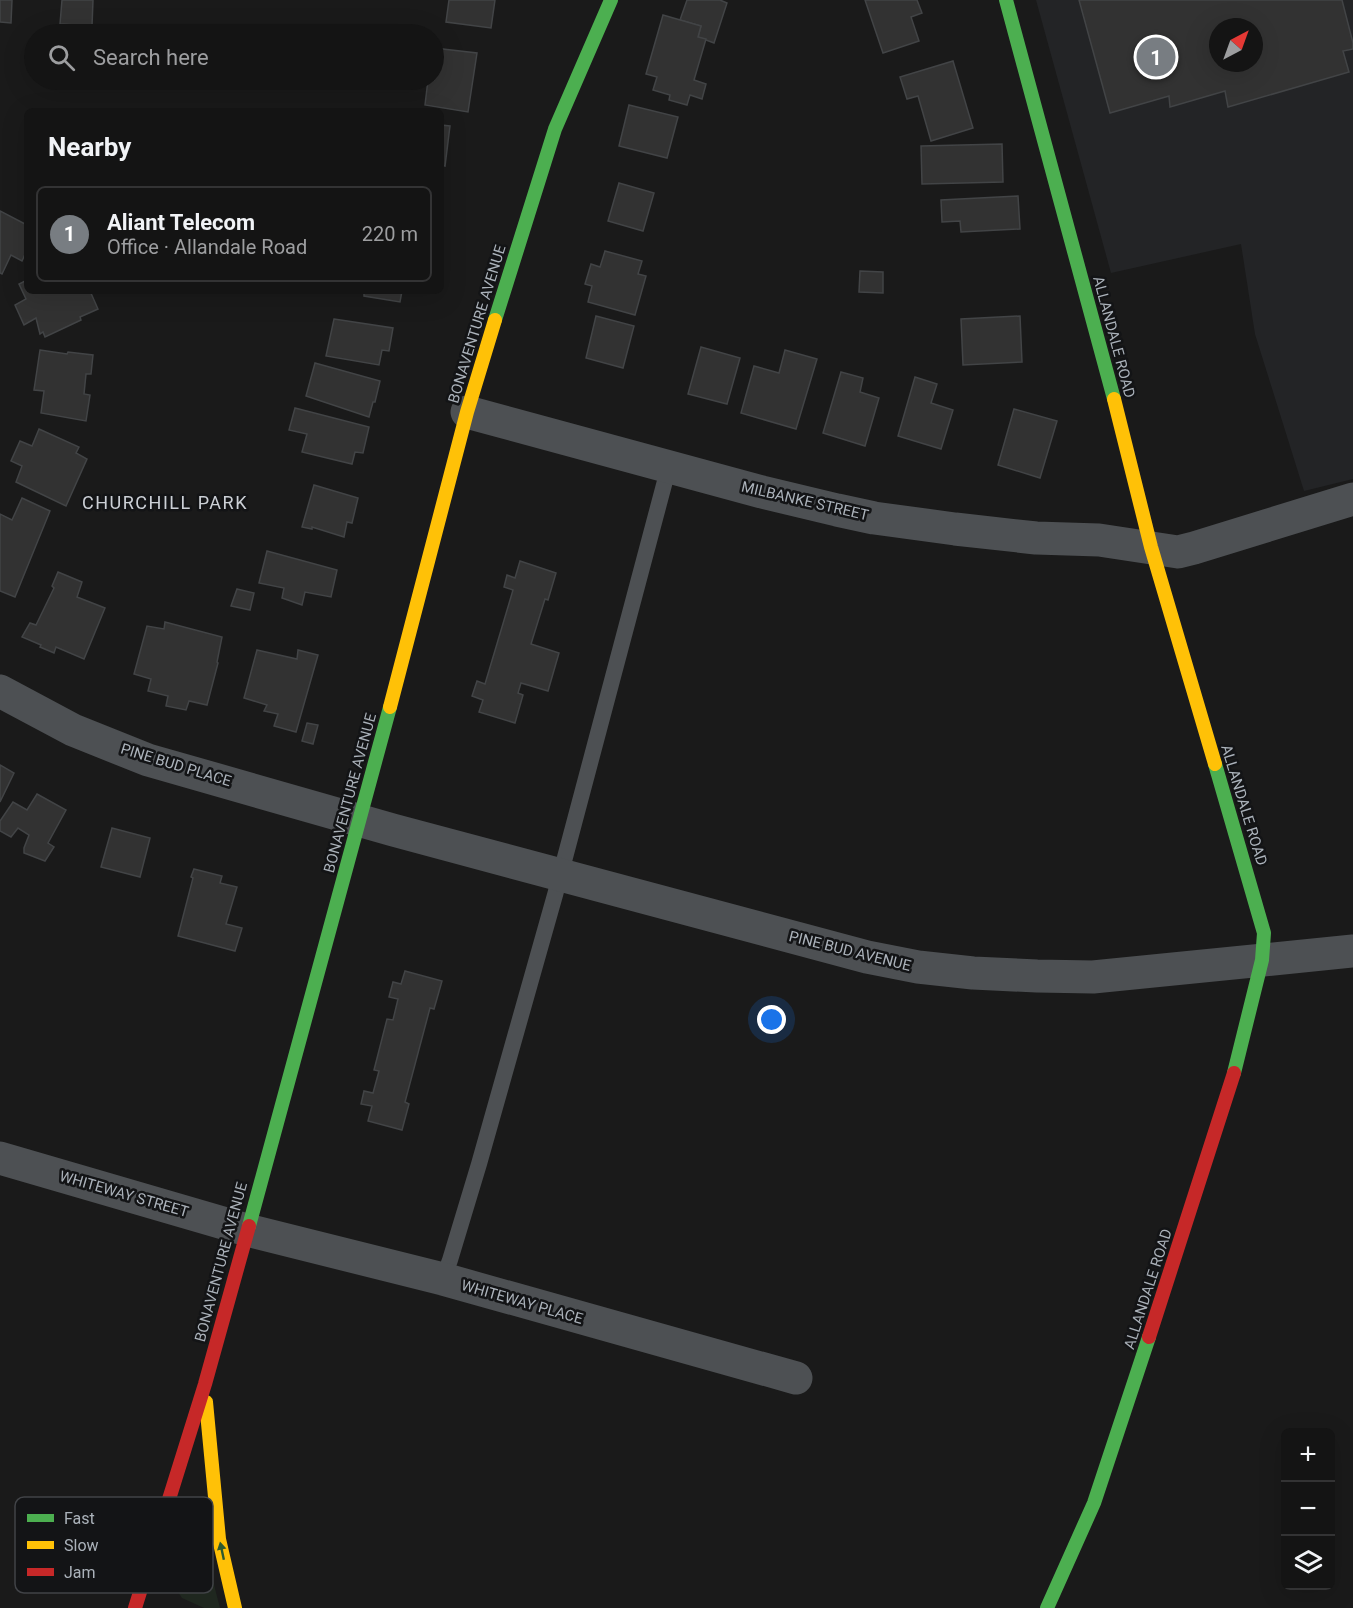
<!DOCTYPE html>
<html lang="en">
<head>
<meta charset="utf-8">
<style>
  :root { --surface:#141414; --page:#1d1d1d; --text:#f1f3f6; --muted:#9d9ea0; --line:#333334; --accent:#787d82 }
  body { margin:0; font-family:Roboto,sans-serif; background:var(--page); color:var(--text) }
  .controls { position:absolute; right:18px; bottom:18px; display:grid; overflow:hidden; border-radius:9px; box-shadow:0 6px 24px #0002 }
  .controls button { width:54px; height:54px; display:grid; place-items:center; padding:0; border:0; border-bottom:2px solid var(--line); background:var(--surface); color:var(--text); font:30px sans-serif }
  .compass { position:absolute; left:1209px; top:18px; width:54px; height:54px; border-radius:50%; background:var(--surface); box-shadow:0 6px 24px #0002; rotate:41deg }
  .you { position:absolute; left:772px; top:1020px; width:21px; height:21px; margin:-15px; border:4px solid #fff; border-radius:50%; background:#1a73e8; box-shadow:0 0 0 9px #1a73e833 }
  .badge { display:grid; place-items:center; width:39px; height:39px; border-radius:50%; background:var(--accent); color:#fff; font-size:20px; font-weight:700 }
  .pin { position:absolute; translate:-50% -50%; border:3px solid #fff; box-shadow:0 2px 6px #0006 }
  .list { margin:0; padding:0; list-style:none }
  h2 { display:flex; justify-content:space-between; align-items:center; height:78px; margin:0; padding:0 24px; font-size:26px }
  h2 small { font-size:20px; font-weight:400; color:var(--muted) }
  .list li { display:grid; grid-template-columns:39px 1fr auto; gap:18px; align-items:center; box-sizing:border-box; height:96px; margin:0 12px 12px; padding:0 12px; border:2px solid var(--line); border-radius:9px }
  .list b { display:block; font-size:22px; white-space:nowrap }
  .list p { margin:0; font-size:20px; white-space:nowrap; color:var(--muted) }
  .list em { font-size:20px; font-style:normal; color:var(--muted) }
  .icon { flex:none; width:33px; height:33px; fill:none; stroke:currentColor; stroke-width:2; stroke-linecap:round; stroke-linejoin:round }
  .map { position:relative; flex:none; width:1353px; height:1608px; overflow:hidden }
  .search { position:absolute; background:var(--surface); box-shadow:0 6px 24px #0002; left:24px; top:24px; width:420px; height:66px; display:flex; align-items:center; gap:15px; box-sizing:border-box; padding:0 21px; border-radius:33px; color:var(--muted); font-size:22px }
  .panel { position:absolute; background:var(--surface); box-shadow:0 6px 24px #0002; left:24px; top:108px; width:420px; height:186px; border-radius:9px }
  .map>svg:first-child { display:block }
</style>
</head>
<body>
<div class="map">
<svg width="1353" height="1608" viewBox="0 0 1353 1608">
  <rect width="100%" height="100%" fill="#1a1a1a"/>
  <path fill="#232426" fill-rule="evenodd" d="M1036 0H1353V479L1304 491 1255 334 1241 244 1111 273ZM1218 27H1254V63H1218Z"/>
  <polygon fill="#1f271f" points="197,1538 200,1539 203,1542 220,1608 204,1608 182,1598 178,1592"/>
  <g fill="#323232" stroke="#424446" stroke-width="1.5" fill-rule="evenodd">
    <polygon points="0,0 12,0 11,23 0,22"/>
    <polygon points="62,0 93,0 92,26 60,24"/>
    <polygon points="449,0 495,0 491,28 446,22"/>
    <polygon points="687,0 720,0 727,3 714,43 698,37 701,26 680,20"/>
    <polygon points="865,0 917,0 922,13 911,17 919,41 883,53"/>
    <path d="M1079 0H1342L1353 43V49L1343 51 1349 72 1228 107 1225 91 1170 107 1169 96 1110 113ZM1218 27H1254V63H1218Z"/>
    <polygon points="663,15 701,26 698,37 706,39 694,80 706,84 702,99 690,95 687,105 669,100 670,95 653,90 657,77 646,74"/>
    <polygon points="434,48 477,53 468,112 425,105 428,80 434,80"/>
    <polygon points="953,61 973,128 931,141 918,96 907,99 900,77"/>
    <polygon points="629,105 678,117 667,158 619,146"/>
    <polygon points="441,125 450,126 445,166 441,165"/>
    <polygon points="1002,144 1003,182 922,184 921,146"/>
    <polygon points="619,183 654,193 643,231 608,221"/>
    <polygon points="1018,196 1020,229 961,232 960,221 942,222 941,200"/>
    <polygon points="0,211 27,225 27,250 22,261 11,255 2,274 0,273"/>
    <polygon points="605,251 642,261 638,274 646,276 635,315 588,302 592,286 585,284 591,264 600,267"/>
    <polygon points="860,271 883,272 883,293 859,292"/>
    <polygon points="27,280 27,291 90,291 98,309 80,317 81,320 45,337 43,332 40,334 36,318 24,325 15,305 26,299 19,284"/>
    <polygon points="364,291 402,291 400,302 364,296"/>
    <polygon points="596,316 634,326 623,368 586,358"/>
    <polygon points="1020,316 1022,362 963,365 961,319"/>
    <polygon points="334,319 393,328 389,351 382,350 379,365 326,356"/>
    <polygon points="701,347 740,358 727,404 688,394"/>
    <polygon points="40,350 67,354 68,352 93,355 91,374 86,374 84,394 90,395 86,421 41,413 44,391 34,390"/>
    <polygon points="785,350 817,359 796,429 741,413 754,366 779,373"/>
    <polygon points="315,363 380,381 375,402 373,402 369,417 306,396"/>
    <polygon points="841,372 863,378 860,392 879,398 865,446 823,433"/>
    <polygon points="915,377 937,384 931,403 953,410 941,449 898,436"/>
    <polygon points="295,408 369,427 363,453 355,452 352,464 302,452 307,434 289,430"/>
    <polygon points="1014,409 1057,421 1040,478 998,465"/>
    <polygon points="39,429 79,447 76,453 87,459 66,506 16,482 22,466 11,461 20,441 32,446"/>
    <polygon points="314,485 358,498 352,523 347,522 344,537 312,527 312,529 302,527"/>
    <polygon points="22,498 50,511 15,597 0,591 0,514 12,520"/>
    <polygon points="267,551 337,570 331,597 305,592 302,605 282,598 284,588 259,583"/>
    <polygon points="520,561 556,573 548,600 545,599 531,644 559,653 548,691 521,683 518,693 523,695 515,723 479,712 483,700 472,696 477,681 485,684 513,590 504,587 507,575 515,578"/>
    <polygon points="58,572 82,582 77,597 105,608 84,659 56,647 54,653 40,647 41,645 22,637 30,623 36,625 54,588 52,586"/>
    <polygon points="237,589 254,593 250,610 231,606"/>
    <polygon points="165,622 222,637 217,662 218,663 207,705 189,701 186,710 166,706 168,696 148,691 151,679 134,674 147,626 164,629"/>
    <polygon points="257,650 297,659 298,650 318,655 296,732 274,726 278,714 264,711 267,705 244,698"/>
    <polygon points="307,723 318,725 313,744 302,741"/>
    <polygon points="0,765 14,773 0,802"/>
    <polygon points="37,794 66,810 48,843 54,847 45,861 24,853 24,848 29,835 18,828 11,837 0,831 0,821 13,802 27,810"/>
    <polygon points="112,828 150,838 140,877 101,867"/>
    <polygon points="194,869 222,876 220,883 237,887 226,924 242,928 235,951 178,936 193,878 191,877"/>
    <polygon points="405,971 442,981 434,1009 430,1008 405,1102 409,1104 402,1130 368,1121 372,1106 361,1104 364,1091 373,1093 379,1071 374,1070 387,1019 393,1020 398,999 389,997 393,982 401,984"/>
  </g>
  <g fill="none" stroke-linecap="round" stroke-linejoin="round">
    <polyline stroke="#4d5053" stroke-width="16" points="443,1279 450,1260 479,1164 555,895 669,466"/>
    <g stroke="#4d5053" stroke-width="33">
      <polyline points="467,412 762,492 837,510 874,518 955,529 1036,538 1099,540 1178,552 1194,548 1353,499"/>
      <polyline points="0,691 73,730 148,760 393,830 867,957 918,967 973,973 1037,976 1093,977 1353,951"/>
      <polyline points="0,1158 247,1230 443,1279 796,1378"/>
    </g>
    <g stroke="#4caf50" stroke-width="14">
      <polyline points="1006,0 1114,399"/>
      <polyline points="495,320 555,129 611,0"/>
      <polyline points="1215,764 1264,933 1262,960 1234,1073"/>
      <polyline points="249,1226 390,707"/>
      <polyline points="1047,1608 1094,1503 1149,1337"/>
    </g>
    <g stroke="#ffc107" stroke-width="14">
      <polyline points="1114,399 1151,547 1215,764"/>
      <polyline points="390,707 467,412 495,320"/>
      <polyline points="206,1402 219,1539 235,1608"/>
    </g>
    <g stroke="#c62828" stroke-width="14">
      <polyline points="1149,1337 1234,1073"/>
      <polyline points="135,1608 205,1384 249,1226"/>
    </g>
  </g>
  <defs><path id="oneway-solid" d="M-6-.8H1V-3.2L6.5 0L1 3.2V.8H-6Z" transform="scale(1.5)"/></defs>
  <use fill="#2d5a30" href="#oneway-solid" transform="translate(222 1551) rotate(-102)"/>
  <g text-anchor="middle" stroke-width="5" stroke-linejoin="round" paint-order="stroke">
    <g font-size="15" fill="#abb2ba" stroke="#131416">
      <text transform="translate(477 324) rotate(-73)" y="5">BONAVENTURE AVENUE</text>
      <text transform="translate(1114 337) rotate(75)" y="5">ALLANDALE ROAD</text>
      <text transform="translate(805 501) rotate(13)" y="5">MILBANKE STREET</text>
      <text transform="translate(176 765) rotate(17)" y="5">PINE BUD PLACE</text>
      <text transform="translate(350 793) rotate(-75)" y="5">BONAVENTURE AVENUE</text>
      <text transform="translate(1244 805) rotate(73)" y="5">ALLANDALE ROAD</text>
      <text transform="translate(850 951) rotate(14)" y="5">PINE BUD AVENUE</text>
      <text transform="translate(124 1194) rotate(16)" y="5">WHITEWAY STREET</text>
      <text transform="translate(221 1262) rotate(-75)" y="5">BONAVENTURE AVENUE</text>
      <text transform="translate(1148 1289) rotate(-72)" y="5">ALLANDALE ROAD</text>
      <text transform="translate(522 1302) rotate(16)" y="5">WHITEWAY PLACE</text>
    </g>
    <g font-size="18" letter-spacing="1.5" fill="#ccd0d6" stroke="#131416">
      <text x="165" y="509">CHURCHILL PARK</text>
    </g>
  </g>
  <rect x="15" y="1497" width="198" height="96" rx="9" fill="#131416" stroke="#414347" stroke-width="1.5"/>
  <rect x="27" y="1514" width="27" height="8" fill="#4caf50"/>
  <rect x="27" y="1541" width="27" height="8" fill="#ffc107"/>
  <rect x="27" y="1568" width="27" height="8" fill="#c62828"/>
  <g font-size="16" fill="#abb2ba">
    <text x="64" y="1524">Fast</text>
    <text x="64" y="1551">Slow</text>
    <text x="64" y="1578">Jam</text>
  </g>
</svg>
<div class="controls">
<button>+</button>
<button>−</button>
<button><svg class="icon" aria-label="layers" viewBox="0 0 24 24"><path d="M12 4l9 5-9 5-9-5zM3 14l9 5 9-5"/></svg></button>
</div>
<svg class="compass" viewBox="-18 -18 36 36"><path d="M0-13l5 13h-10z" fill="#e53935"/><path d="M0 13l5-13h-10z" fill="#9d9ea0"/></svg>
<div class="you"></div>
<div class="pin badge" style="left:1156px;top:57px">1</div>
<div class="search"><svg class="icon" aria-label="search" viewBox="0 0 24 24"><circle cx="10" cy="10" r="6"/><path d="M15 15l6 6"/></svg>Search here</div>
<section class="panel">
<h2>Nearby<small></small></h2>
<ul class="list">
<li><span class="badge">1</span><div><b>Aliant Telecom</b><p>Office · Allandale Road</p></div><em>220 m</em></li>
</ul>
</section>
</div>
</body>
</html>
